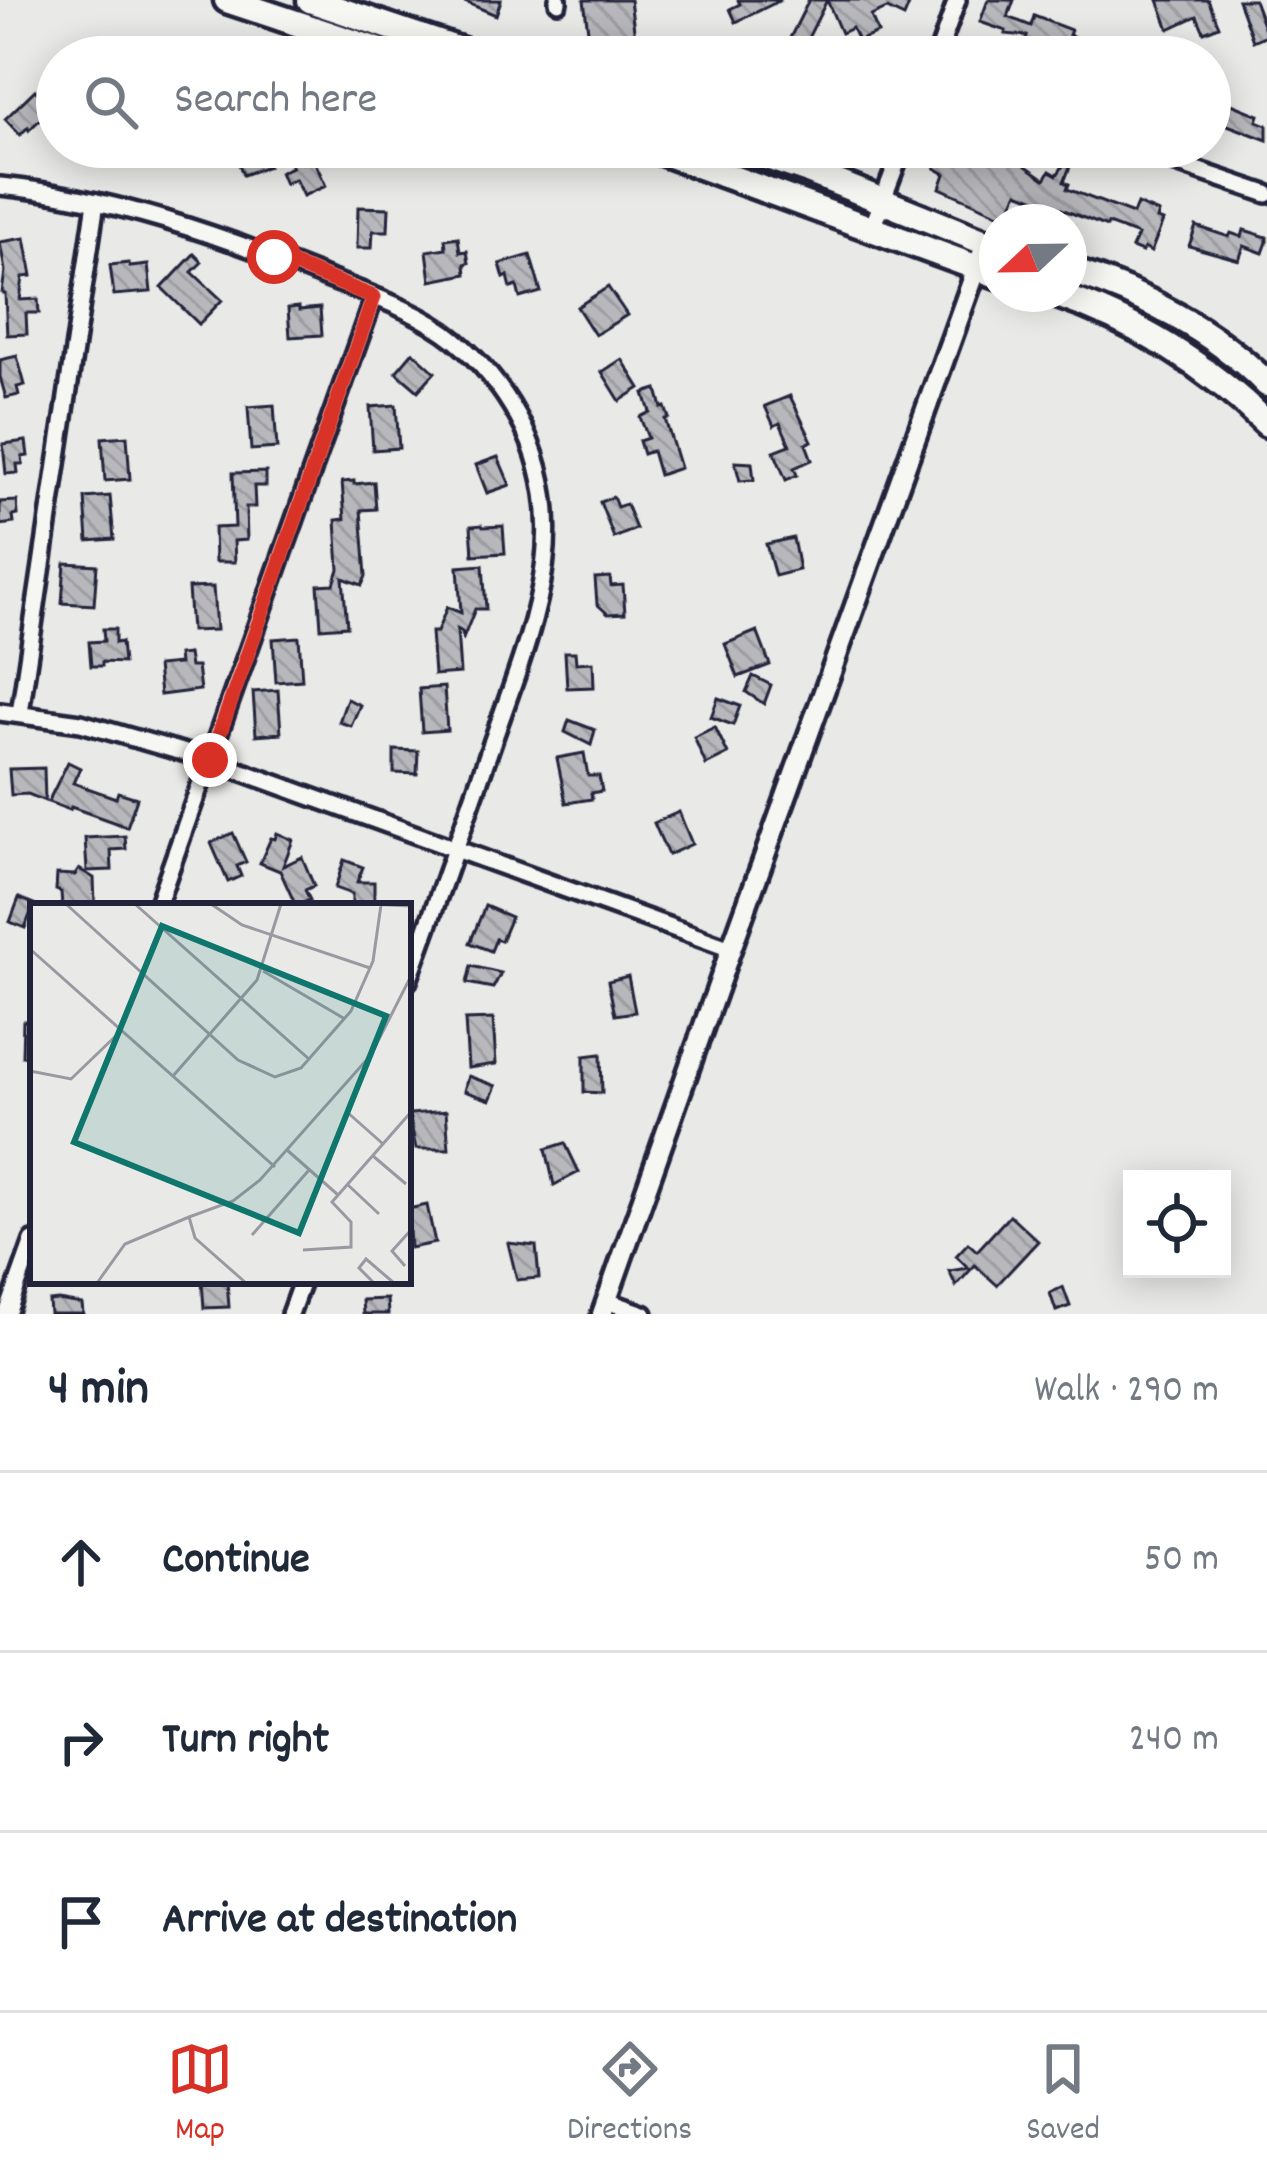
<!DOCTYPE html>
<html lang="en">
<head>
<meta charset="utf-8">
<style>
  :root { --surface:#fff; --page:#f6f6f7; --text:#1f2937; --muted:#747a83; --line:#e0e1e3; --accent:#d93025 }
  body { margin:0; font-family:Dekko,sans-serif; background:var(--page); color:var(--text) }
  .controls { position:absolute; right:36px; bottom:36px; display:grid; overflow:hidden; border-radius:0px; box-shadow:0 6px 30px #0003 }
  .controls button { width:108px; height:108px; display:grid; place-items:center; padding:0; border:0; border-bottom:3px solid var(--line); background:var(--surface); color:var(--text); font:60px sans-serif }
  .compass { position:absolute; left:979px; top:204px; width:108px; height:108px; border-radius:50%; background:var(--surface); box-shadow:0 6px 30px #0003; rotate:248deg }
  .stop { position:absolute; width:36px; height:36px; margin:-27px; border:9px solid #d93025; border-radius:50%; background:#fff }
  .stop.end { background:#d93025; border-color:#fff; box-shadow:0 3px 12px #0008 }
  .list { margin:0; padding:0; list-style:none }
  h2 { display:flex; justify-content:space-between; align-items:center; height:156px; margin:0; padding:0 48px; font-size:51px }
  h2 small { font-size:39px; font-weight:400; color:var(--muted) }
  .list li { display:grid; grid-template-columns:78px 1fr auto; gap:36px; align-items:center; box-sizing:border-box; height:180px; padding:0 48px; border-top:3px solid var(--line) }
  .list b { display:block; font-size:45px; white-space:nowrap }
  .list em { font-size:39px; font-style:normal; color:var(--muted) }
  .icon { flex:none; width:66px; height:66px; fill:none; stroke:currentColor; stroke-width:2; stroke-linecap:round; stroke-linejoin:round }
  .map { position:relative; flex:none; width:1267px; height:1314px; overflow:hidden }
  .search { position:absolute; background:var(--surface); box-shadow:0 6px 30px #0003; left:36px; right:36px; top:36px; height:132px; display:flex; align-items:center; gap:30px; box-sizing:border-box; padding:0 42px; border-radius:66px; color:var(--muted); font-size:45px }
  .sheet { height:696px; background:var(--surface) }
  nav { display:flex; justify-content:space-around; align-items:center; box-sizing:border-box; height:168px; border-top:3px solid var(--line); background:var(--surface); font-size:33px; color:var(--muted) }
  nav a { display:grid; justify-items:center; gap:6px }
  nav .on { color:var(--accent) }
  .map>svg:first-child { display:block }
</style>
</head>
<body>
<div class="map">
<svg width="1267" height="1314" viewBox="0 0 1267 1314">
  <defs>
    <pattern id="building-back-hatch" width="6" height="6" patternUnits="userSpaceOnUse" patternTransform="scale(3)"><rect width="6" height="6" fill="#b8b8bc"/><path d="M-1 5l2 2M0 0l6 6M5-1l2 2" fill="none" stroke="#9e9ea2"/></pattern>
  </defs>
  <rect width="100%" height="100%" fill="#e9e9e7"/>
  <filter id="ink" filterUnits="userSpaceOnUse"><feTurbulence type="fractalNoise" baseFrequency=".00833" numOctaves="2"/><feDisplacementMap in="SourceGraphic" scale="24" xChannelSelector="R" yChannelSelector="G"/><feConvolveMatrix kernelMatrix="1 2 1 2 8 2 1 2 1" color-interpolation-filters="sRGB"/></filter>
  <g filter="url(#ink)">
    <g fill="url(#building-back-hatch)" stroke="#22223b" stroke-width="3">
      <polygon points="460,0 501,0 496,15"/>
      <polygon points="584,0 630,0 635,37 589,39"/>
      <polygon points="738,0 781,0 736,22 730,9 740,4"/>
      <polygon points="809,0 909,0 903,2 909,5 904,17 887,9 871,16 878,33 858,41 852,28 841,33 827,0 800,54 786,46"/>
      <polygon points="988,0 1014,0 1008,17 1031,26 1034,16 1071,30 1069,35 1102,48 1099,57 1020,57 1027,36 1005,34 1006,31 980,22"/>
      <polygon points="1158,0 1208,0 1219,26 1204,32 1197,16 1169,29"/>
      <polygon points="1238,0 1254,0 1267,35 1253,41"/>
      <polygon points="35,90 52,108 29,130 28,127 20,135 5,119"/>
      <polygon points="1224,101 1259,115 1257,121 1267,125 1267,140 1217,121"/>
      <polygon points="233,147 262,147 268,166 243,175"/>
      <polygon points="941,147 1035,147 1026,166 1045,179 1050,171 1057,175 1069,157 1073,159 1064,182 1069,184 1067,189 1133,214 1137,204 1159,213 1157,219 1163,221 1151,252 1144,248 1142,252 1132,248 1138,235 1108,224 1107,227 1018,192 1006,217 940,188 945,174 935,168"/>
      <polygon points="299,153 303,163 313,158 326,186 303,196 295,179 285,184 280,172 292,167 288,159"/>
      <polygon points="358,207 389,208 388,231 373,231 372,248 357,248"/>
      <polygon points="1196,226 1229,237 1231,233 1242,237 1244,230 1267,237 1267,242 1263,253 1244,246 1239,260 1189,246"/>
      <polygon points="458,237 460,252 467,251 469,263 465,264 466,274 431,281 427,251 446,248 445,239"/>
      <polygon points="25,238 32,276 23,277 20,300 38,299 39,313 26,313 27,334 7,335 5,294 2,293 5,271 0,242"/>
      <polygon points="194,254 202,262 192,272 222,300 199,324 162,288"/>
      <polygon points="530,255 541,292 520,298 517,286 511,288 508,276 504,278 500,264"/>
      <polygon points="129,263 130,267 148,265 151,292 114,295 110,265"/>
      <polygon points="608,287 627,315 595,335 577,307"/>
      <polygon points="299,307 299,310 320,308 322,335 290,337 288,308"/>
      <polygon points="413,352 435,372 418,391 396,372"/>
      <polygon points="17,356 25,385 17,387 19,395 6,398 0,377 0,360"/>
      <polygon points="622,359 640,388 620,401 602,372"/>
      <polygon points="657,389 662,408 665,407 669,418 665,419 680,468 659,475 652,451 643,454 639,441 648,438 640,417 650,412 644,393"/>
      <polygon points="790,396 812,441 806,444 812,460 794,468 797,475 786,480 774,451 790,445 780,423 774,426 765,406"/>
      <polygon points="274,405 277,448 251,450 248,407"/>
      <polygon points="396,405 399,448 373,450 370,407"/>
      <polygon points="127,436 130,479 105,481 102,438"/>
      <polygon points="26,441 28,456 22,457 23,464 17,464 18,473 6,474 3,444"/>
      <polygon points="498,457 510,485 487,493 476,465"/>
      <polygon points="735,462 752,463 754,480 740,481"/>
      <polygon points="266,472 266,486 254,486 255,507 246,507 247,540 234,541 235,562 215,562 214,528 235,527 233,473"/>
      <polygon points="354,481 354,484 374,482 376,509 361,510 366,576 362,585 343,578 347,626 321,628 318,585 334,584 339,569 336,520 345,519 342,482"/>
      <polygon points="110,496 114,539 88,541 85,498"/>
      <polygon points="613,497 617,507 626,504 636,529 614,538 600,502"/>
      <polygon points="17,501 18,515 13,516 14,523 0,525 0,502"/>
      <polygon points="482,525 483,527 503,526 505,553 473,555 471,526"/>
      <polygon points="793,538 799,570 775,576 766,544"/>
      <polygon points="65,563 97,565 94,605 62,603"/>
      <polygon points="483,565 486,609 475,609 463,639 462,632 457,629 460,673 434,675 431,632 437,632 447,607 461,613 458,567"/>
      <polygon points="610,577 611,586 623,585 625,613 608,614 597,604 595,578"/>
      <polygon points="213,587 216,630 191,631 188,588"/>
      <polygon points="103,629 115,629 115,643 121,642 123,663 102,662 102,666 91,666 89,642 104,641"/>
      <polygon points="757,631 770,665 738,677 725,644"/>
      <polygon points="299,637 302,680 276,682 273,639"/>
      <polygon points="565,652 575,652 576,663 593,662 594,687 567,688"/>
      <polygon points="188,654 190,667 197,667 200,690 160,695 157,666 179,664 178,655"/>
      <polygon points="753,676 771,685 764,704 746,692"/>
      <polygon points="444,687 447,730 422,732 419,689"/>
      <polygon points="278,690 281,733 256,735 253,692"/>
      <polygon points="718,698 740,706 733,725 711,717"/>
      <polygon points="347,699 360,705 351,726 339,722"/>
      <polygon points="569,720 595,730 591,745 565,732"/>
      <polygon points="715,727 728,754 706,765 694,737"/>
      <polygon points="394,750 418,751 417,774 394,773"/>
      <polygon points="584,753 588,776 599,776 602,791 591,793 592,799 566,803 557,758"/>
      <polygon points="68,762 80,768 73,783 116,798 118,792 137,798 127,827 71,807 70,810 48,802"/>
      <polygon points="44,768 45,801 28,794 11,795 9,769"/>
      <polygon points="679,812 692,844 668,855 654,823"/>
      <polygon points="233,833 246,862 237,866 241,876 228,882 211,843"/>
      <polygon points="277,833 293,840 283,866 302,857 314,886 305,890 310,900 296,906 280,871 260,863 271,838 275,839"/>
      <polygon points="125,836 126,849 111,850 112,870 87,871 85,838"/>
      <polygon points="344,860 363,867 357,882 374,882 374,905 352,905 352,894 335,888"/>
      <polygon points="79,869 94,878 95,906 62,906 61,892 56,890 57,874 75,875"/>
      <polygon points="19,898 34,904 25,928 10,922"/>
      <polygon points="485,906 511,917 501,941 496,939 491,951 470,943"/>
      <polygon points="471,966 501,973 493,988 467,983"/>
      <polygon points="628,976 635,1012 615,1015 608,981"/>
      <polygon points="493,1019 496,1064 468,1068 465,1020"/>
      <polygon points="23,1021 33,1021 33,1056 22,1056"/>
      <polygon points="601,1054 602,1093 584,1092 584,1056"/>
      <polygon points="468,1076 496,1086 490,1100 464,1091"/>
      <polygon points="446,1111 449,1149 416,1149 409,1114"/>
      <polygon points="565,1143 579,1172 554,1185 546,1149"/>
      <polygon points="427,1205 435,1243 410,1248 408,1209"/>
      <polygon points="1010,1215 1038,1241 997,1285 975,1265 956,1286 949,1271 969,1268 956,1256 968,1243 977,1251"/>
      <polygon points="508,1243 536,1246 539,1278 517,1280"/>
      <polygon points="202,1281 227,1281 229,1307 204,1308"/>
      <polygon points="1063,1287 1070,1306 1056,1311 1050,1293"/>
      <polygon points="387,1299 388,1314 363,1314 362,1300"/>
      <polygon points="58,1300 82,1304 83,1314 50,1314 49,1301"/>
    </g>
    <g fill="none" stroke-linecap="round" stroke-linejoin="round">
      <g stroke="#22223b" stroke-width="24">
        <g id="minor">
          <polyline points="558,2 558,0"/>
          <polyline points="937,57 957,0"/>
          <polyline points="1129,147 1267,194"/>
          <path d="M0 186C111 197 220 235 324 277 367 294 418 310 455 340 480 361 502 388 518 417 580 529 528 639 490 749 463 827 436 904 408 981"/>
          <polyline points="872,228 903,147"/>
          <polyline points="0,712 81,723 210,760 731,949"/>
          <polyline points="20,713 96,202"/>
          <polyline points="157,906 374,297"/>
          <polyline points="607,1301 644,1314"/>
          <polyline points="7,1314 33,1241"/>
          <polyline points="290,1314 302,1281"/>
        </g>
      </g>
      <g stroke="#22223b" stroke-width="27">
        <polyline id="tertiary" points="602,1314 731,949 986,243"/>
      </g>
      <g stroke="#22223b" stroke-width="33">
        <g id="primary">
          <polyline points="227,0 398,57"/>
          <polyline points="310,0 480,57"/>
          <polyline points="648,147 997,275"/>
          <polyline points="738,147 808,171 997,247"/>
          <path d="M1069 270C1141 293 1214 330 1267 384"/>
          <path d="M1055 294C1136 321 1206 364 1267 424"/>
        </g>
      </g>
      <use href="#minor" stroke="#f6f6f2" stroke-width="15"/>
      <use href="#tertiary" stroke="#f6f6f2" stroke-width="18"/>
      <use href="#primary" stroke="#f6f6f2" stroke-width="24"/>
    </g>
  </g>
  <g fill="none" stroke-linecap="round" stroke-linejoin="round" filter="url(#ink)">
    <polyline stroke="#d93025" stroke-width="15" points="210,760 374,297 274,257"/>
  </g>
  <g transform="translate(30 903)">
    <rect width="381" height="381" fill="#e9e9e7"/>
    <path fill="none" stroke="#9999a2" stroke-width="3" d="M36 1 208 157 245 174 271 165 321 108 343 58 351 2M105 1 280 157M181 1 212 22 340 65M338 1 381 3M0 46 245 264M233 68 315 116M0 168 41 176 92 127M143 173 227 77 251 1M317 209 352 240M257 247 307 291M343 253 376 281M317 281 349 311M222 332 279 267M273 347 321 344V319L302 299 381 209M375 363 362 348 381 327M67 380 95 341 159 314M216 380 165 335 159 314 203 298 230 277 341 152 381 73M344 380 329 365 336 356 364 380"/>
    <path fill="#0f766e" fill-opacity="0.15" stroke="#0f766e" stroke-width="6" d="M132 23 356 113 269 330 44 239Z"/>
    <rect width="381" height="381" fill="none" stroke="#22223b" stroke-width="6"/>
  </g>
</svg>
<div class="controls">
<button><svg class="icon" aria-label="locate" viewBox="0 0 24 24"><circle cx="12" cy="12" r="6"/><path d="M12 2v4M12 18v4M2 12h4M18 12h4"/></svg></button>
</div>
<svg class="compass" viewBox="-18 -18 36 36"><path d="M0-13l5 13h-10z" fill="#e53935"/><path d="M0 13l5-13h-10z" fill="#747a83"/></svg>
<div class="stop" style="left:274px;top:257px"></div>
<div class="stop end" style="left:210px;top:760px"></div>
<div class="search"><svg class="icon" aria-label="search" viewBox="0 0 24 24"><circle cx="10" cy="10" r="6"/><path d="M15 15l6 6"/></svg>Search here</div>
</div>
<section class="sheet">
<h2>4 min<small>Walk · 290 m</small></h2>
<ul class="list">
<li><svg class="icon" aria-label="ahead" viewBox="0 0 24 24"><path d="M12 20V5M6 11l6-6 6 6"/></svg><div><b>Continue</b></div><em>50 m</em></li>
<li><svg class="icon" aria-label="right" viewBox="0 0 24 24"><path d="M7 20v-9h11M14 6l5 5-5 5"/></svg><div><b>Turn right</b></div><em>240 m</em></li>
<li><svg class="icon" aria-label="arrive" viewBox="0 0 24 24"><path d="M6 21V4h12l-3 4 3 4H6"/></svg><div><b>Arrive at destination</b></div></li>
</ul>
</section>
<nav>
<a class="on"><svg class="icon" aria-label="map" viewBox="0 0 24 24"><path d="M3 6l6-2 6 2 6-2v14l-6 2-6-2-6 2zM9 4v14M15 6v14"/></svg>Map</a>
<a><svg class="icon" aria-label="directions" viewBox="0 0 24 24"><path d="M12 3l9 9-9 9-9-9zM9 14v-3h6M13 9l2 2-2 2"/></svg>Directions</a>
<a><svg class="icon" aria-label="saved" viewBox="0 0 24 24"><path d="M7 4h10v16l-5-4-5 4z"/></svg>Saved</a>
</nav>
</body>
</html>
